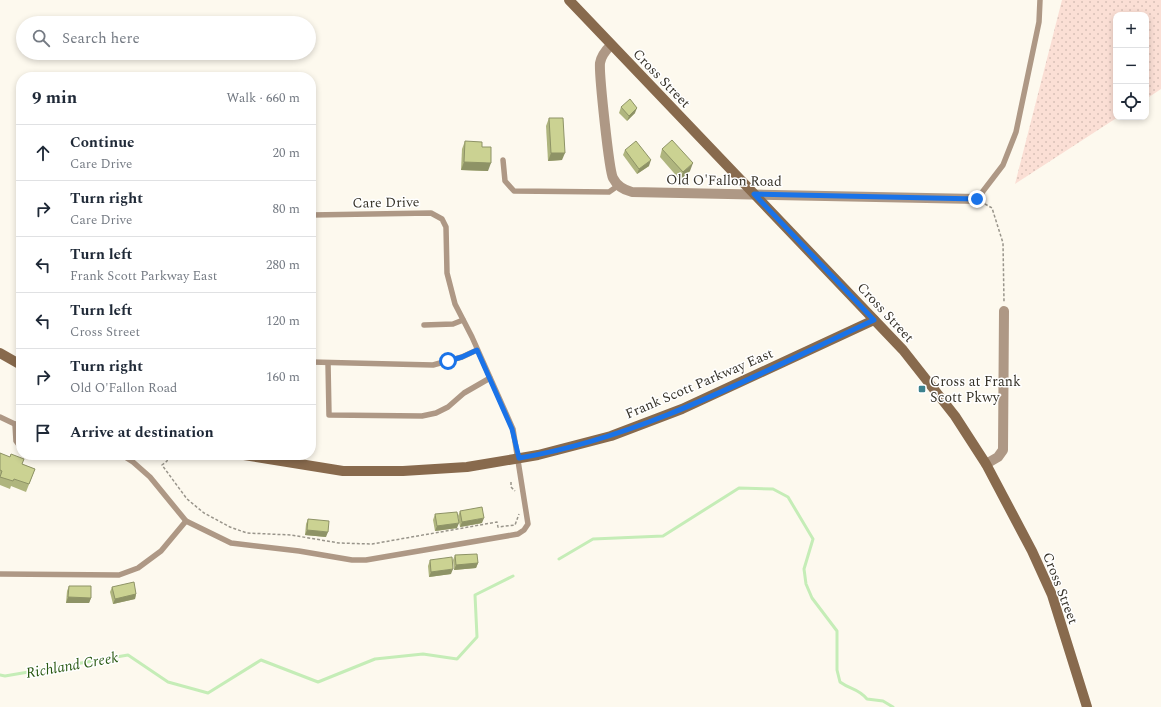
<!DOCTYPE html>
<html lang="en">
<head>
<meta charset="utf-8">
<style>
  :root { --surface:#fff; --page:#f2f2f3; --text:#1f2937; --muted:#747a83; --line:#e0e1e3 }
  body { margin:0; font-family:Spectral,serif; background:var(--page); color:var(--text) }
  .controls { position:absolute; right:12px; top:12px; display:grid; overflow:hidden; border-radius:8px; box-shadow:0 2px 6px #0003 }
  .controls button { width:36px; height:36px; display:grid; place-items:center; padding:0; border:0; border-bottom:1px solid var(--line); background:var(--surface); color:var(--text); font:20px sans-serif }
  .stop { position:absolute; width:12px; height:12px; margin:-9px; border:3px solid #1a73e8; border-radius:50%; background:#fff }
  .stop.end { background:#1a73e8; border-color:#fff; box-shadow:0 1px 4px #0008 }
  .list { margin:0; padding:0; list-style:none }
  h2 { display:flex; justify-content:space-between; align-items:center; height:52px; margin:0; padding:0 16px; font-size:17px }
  h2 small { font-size:13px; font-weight:400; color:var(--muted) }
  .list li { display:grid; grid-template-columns:26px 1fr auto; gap:12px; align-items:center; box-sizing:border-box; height:56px; padding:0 16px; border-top:1px solid var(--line) }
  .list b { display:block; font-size:15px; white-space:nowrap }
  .list p { margin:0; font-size:13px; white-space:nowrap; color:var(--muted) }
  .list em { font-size:13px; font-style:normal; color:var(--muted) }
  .icon { flex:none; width:22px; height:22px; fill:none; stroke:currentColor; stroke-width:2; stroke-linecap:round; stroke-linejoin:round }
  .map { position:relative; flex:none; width:1161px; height:707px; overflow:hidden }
  .search { position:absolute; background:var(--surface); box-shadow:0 2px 6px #0003; left:16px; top:16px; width:300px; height:44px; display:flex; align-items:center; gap:10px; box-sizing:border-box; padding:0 14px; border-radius:22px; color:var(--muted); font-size:15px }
  .panel { position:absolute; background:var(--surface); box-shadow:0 2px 6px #0003; left:16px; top:72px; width:300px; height:388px; border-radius:16px }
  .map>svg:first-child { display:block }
</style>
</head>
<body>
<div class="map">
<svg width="1161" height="707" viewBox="0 0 1161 707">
  <defs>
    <pattern id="grass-dots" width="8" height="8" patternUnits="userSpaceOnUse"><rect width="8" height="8" fill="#fbdfd5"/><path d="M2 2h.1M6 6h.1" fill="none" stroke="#d8c0b7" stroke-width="1.8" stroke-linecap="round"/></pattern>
  </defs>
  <rect width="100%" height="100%" fill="#fdf9ee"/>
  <polygon fill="url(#grass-dots)" points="1062,0 1161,0 1161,89 1146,99 1146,15 1116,15 1116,117 1118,117 1015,184"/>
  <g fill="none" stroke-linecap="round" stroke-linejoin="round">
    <g stroke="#c5edb7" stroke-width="3">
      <path d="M559 559 593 539 663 536 739 488 773 489 788 497 813 539 804 569 806 584 812 598 837 631V670L840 682C851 690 858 688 867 699L883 701 893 707"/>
      <polyline points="0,675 5,676 128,655 168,682 208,693 261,660 318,682 375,659 423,654 457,659 477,637 475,595 513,576"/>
    </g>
    <g stroke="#99958b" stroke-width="1.5" stroke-dasharray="3 2" stroke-linecap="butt">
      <polyline points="985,204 992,208 1003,243 1004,302"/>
      <polyline points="169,455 167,461 162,465 187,499 204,513 230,527 247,533 291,535 339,543 372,544 497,522 498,527 515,525 519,514"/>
      <polyline points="511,482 511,487 515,491"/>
    </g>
    <g stroke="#ae9885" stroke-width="5.5">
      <polyline points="503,160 505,181 514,191 609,192 619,185"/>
      <polyline points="977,199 1003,165 1016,132 1039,22 1040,0"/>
      <polyline points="424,325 453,324 463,320"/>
      <polyline points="311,362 433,365 462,357 477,350"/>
      <polyline points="328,363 329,415 422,416 436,413 448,407 464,393 490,378"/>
      <polyline points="0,417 21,427"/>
      <polyline points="15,424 16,441 21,448"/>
      <polyline points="122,455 133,462 150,477 186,521 231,543 299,551 352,560 366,560 518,534 524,530 528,524 513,429 472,337 455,304 447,273 446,227 442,219 431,213 311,215"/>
      <polyline points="0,574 119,575 138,568 161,551 186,521"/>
    </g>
    <g stroke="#ae9885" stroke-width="10">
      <path d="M611 45C606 50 601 56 600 63 599 74 609 170 613 178 617 186 624 190 632 192L977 199"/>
      <polyline points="986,464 998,457 1003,450 1004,311"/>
    </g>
    <g stroke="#886a4d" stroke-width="10">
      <polyline points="569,0 903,350 955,416 986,464 1032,551 1052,595 1087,707"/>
      <polyline points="0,353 21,365"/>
      <polyline points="244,455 343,471 403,471 467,467 538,455 611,436 682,409 874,320"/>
    </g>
  </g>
  <g fill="#afb57e">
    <polygon points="621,107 635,113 627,121 619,113"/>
    <polygon points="549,118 562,160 548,161 546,126"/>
    <polygon points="465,141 482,147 488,171 461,170 462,149"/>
    <polygon points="662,149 690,171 680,180 660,157"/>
    <polygon points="625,150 649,166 637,174 623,155"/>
    <polygon points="0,453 22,464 35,469 26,492 11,486 10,489 0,485"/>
    <polygon points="460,511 482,523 460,527 458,516"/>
    <polygon points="435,514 457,528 435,531 433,520"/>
    <polygon points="308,519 326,537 305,535 306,524"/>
    <polygon points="455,555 478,563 476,568 454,570 453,560"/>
    <polygon points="430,560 451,574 429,577 428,566"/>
    <polygon points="69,586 91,598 89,603 66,603 67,591"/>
    <polygon points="112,587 136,594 135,599 113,604 110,592"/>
  </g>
  <g fill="#8e9366">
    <polygon points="637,108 635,113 627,121 629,116"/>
    <polygon points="551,153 565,153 562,160 548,161"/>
    <polygon points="651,160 649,166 637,174 639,169"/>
    <polygon points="464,162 491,163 488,171 461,170"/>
    <polygon points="693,163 690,171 680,180 683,172"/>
    <polygon points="484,518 482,523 460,527 462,522"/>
    <polygon points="459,523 457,528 435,531 437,526"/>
    <polygon points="307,530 328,532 326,537 305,535"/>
    <polygon points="478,563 476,568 454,570 456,565"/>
    <polygon points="453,569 451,574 429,577 431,572"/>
    <polygon points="136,594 135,599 113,604 115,599"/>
    <polygon points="68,597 91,598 89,603 66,603"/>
  </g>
  <g fill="#cbd292" stroke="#8e9366">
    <polygon points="630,99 637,108 629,116 621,107"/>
    <polygon points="549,118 563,118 565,153 551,153"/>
    <polygon points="672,140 693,163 683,172 662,149"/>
    <polygon points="465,141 482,142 482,147 491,147 491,163 464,162"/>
    <polygon points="636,141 651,160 639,169 625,150"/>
    <polygon points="0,453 10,457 11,454 24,459 22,464 35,469 29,484 14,479 13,481 0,477 2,471 0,470"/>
    <polygon points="482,507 484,518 462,522 460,511"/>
    <polygon points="457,512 459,523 437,526 435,514"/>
    <polygon points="308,519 329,521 328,532 307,530"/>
    <polygon points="477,554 478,563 456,565 455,555"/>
    <polygon points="452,557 453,569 431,572 430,560"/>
    <polygon points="134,582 136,594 115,599 112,587"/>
    <polygon points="69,586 91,586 91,598 68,597"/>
  </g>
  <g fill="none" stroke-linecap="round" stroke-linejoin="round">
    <path stroke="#1a73e8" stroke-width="5" d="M448 361 462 357 477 350 512 429 519 458C645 437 759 373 874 320L754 194 977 199"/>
  </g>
  <rect fill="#3c828e" stroke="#fff" stroke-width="1.5" x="918" y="385" width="8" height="8" rx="2"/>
  <g text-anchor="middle" stroke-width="3" stroke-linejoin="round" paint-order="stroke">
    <g font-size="14" fill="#363228" stroke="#fff">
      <text transform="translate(662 78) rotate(46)" y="5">Cross Street</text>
      <text transform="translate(724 180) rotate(1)" y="5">Old O'Fallon Road</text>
      <text transform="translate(386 202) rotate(-1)" y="5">Care Drive</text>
      <text transform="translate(886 312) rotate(47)" y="5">Cross Street</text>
      <text transform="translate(699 383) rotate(-23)" y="5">Frank Scott Parkway East</text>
      <text transform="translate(1061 588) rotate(69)" y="5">Cross Street</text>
    </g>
    <g font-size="14" fill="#363228" stroke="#fff" text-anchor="start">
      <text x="930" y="386">Cross at Frank<tspan x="930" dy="16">Scott Pkwy</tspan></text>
    </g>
    <g font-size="15" font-style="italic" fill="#295912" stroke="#fff">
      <text transform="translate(72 665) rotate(-10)" y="5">Richland Creek</text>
    </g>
  </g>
</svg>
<div class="controls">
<button>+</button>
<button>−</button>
<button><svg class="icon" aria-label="locate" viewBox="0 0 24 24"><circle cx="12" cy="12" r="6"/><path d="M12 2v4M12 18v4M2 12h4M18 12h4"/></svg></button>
</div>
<div class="stop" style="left:448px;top:361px"></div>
<div class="stop end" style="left:977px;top:199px"></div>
<div class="search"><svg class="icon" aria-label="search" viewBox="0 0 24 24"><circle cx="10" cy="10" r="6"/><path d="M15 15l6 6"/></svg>Search here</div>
<section class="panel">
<h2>9 min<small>Walk · 660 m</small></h2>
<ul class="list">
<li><svg class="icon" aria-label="ahead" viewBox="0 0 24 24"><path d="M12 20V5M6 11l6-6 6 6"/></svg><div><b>Continue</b><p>Care Drive</p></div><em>20 m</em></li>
<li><svg class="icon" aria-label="right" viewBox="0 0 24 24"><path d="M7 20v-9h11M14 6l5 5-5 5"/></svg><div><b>Turn right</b><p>Care Drive</p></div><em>80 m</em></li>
<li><svg class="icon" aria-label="left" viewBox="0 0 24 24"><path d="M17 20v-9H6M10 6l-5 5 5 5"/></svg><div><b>Turn left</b><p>Frank Scott Parkway East</p></div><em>280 m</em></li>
<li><svg class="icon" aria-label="left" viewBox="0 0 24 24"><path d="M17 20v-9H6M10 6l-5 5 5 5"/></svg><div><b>Turn left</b><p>Cross Street</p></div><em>120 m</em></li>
<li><svg class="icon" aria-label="right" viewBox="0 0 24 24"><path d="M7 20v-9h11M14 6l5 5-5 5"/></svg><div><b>Turn right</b><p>Old O'Fallon Road</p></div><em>160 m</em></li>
<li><svg class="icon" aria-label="arrive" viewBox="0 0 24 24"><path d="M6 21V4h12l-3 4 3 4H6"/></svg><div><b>Arrive at destination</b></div></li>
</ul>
</section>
</div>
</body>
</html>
